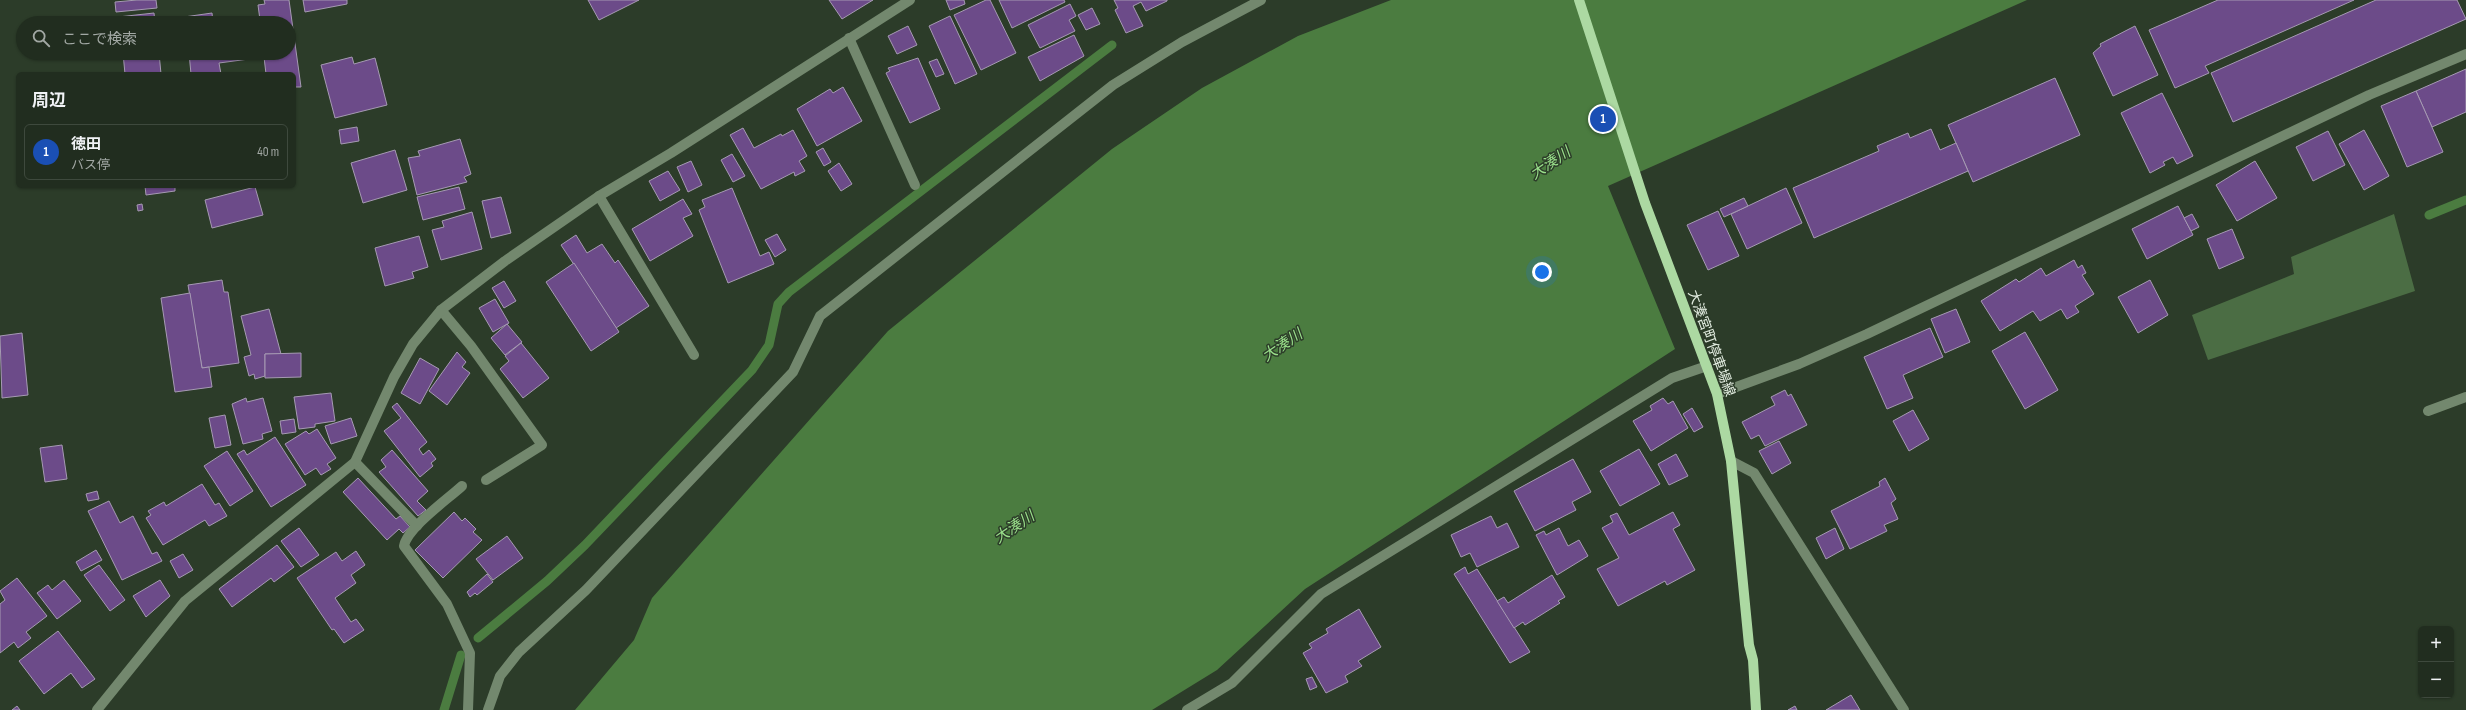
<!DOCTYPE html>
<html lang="ja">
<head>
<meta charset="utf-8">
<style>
  :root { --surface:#212d1f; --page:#2d392c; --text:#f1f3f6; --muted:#a2a8a4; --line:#3e493d; --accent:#bca0f2 }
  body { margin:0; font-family:"Sofia Sans Condensed","Noto Sans JP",sans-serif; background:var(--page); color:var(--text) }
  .controls { position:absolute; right:12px; bottom:12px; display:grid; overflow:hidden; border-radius:6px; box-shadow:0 1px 3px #0004 }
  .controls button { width:36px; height:36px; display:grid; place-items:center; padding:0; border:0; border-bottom:1px solid var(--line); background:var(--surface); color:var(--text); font:20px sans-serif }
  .you { position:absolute; left:1542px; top:272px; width:14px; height:14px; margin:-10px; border:3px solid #fff; border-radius:50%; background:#1a73e8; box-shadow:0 0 0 6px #1a73e833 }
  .badge { display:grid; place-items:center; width:26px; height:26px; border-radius:50%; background:var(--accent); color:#fff; font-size:13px; font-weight:700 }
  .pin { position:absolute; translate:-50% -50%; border:2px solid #fff; box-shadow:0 1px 4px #0006 }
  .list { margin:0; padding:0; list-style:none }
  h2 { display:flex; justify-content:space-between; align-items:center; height:52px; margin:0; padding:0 16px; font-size:17px }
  h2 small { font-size:13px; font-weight:400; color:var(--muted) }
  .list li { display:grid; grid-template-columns:26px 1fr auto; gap:12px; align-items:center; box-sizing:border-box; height:56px; margin:0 8px 8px; padding:0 8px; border:1px solid var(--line); border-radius:6px }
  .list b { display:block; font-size:15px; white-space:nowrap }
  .list p { margin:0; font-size:13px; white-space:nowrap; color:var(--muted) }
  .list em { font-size:13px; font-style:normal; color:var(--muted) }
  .icon { flex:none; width:22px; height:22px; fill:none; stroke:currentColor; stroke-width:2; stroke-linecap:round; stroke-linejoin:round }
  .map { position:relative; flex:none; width:2466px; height:710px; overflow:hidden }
  .search { position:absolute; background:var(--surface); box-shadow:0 1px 3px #0004; left:16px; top:16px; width:280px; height:44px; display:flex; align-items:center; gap:10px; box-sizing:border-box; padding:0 14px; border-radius:22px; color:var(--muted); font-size:15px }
  .panel { position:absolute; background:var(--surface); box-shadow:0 1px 3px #0004; left:16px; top:72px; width:280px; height:116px; border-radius:6px }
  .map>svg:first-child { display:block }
</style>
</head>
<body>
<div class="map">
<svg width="2466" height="710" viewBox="0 0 2466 710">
  <rect width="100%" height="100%" fill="#2c3c29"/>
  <polygon fill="#4b6d44" points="2394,214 2415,291 2208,360 2192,315 2294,274 2291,257"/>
  <polygon fill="#4b7c40" points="1391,0 2027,0 1608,186 1675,349 1305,589 1217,670 1152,710 575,710 634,640 652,598 888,331 1112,149 1202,88 1298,36"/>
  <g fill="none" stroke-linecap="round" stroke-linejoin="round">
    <g stroke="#4b7c40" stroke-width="9">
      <polyline points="2429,215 2466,200"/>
      <polyline points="478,638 547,581 585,545 752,370 769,345 778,304 789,292 1112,45"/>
      <polyline points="444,710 461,655"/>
    </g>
  </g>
  <g fill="#6c4b89" stroke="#a69ab3">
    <polygon points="137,0 156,0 157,8 116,12 115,2"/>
    <polygon points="264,0 289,0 301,87 294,87 294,74 266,74 264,57 219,63 221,74 191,74 189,53 289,53 289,23 235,23 260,20 258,5 265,4"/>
    <polygon points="303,0 347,0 347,4 305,12"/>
    <polygon points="588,0 639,0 599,20"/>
    <polygon points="829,0 873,0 842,19"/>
    <polygon points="946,0 964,0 965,4 950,10"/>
    <polygon points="986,0 990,0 1016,53 981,70 954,15"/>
    <polygon points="999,0 1064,0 1065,2 1012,28"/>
    <polygon points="1114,0 1167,0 1167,1 1146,11 1141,2 1133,6 1143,26 1126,33 1115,10 1118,8"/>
    <polygon points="2218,0 2354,0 2205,66 2209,73 2175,88 2149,30"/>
    <polygon points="2376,0 2457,0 2466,19 2233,122 2211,73"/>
    <polygon points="1070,4 1076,16 1069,20 1075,31 1040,48 1028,25"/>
    <polygon points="1092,8 1100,24 1086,30 1078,15"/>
    <polygon points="154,13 155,23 119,23 118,17"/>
    <polygon points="212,13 213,23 185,23 184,17"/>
    <polygon points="950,16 977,74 955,84 929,26"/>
    <polygon points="908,26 917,45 897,54 888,36"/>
    <polygon points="2135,26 2158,75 2113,96 2093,53 2101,46 2100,44"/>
    <polygon points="1074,35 1084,56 1040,81 1028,57"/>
    <polygon points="123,53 159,53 161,74 125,74"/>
    <polygon points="352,57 354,64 375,58 387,105 335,118 321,65"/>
    <polygon points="918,58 940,109 910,123 886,73 890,71 888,68"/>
    <polygon points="937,59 944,74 936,77 929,62"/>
    <polygon points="2466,69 2466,112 2432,127 2416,91"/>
    <polygon points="2055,78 2080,135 1973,182 1948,125"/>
    <polygon points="843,87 862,121 817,146 797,109 830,89 833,93"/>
    <polygon points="2416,91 2443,152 2407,167 2381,106"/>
    <polygon points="2162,93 2193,156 2177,164 2173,157 2163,162 2165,165 2150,173 2121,113"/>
    <polygon points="357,127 359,141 341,144 339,130"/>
    <polygon points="743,128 754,148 781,134 782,136 793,130 807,156 799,161 805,171 795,176 794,172 761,189 730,135"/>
    <polygon points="1931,129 1940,150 1956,143 1968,171 1814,238 1793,188 1879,151 1877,146 1908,133 1910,138"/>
    <polygon points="2364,130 2389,176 2364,190 2339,144"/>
    <polygon points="2328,131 2345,165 2313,181 2296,147"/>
    <polygon points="460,139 471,174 464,177 467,182 417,195 408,158 420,156 418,151"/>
    <polygon points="823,148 831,162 824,166 816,152"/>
    <polygon points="395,150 407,190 363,203 351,163"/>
    <polygon points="732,154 745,176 733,182 721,160"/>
    <polygon points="691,161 702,185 688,192 677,167"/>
    <polygon points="2255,161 2277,198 2237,221 2216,185"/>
    <polygon points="839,163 852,184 841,191 828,171"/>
    <polygon points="668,171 680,190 660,201 649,181"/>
    <polygon points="145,186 175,186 175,191 146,195"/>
    <polygon points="255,187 263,215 212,228 205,200"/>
    <polygon points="459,187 465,209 423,220 417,197"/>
    <polygon points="732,188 760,256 769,252 774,264 728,283 699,210 705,207 702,200"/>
    <polygon points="1786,188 1802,223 1747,249 1731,214"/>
    <polygon points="501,197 511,233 491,238 482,201"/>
    <polygon points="1744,198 1748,206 1724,217 1720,209"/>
    <polygon points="683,199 692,214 683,218 693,236 650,261 632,229"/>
    <polygon points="142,204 143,210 138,211 137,205"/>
    <polygon points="2178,206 2193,235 2147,259 2132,229"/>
    <polygon points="1718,211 1739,256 1708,270 1687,225"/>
    <polygon points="472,212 482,249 441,260 432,230 444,227 442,221"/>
    <polygon points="2192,214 2199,227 2191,231 2184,218"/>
    <polygon points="2232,229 2244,258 2219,269 2207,239"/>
    <polygon points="777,234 786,250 775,257 765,240"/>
    <polygon points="576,235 587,253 602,244 615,263 618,260 649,306 616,328 561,245"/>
    <polygon points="419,236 428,267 412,272 414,278 385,286 375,248"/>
    <polygon points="2074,260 2078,268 2082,265 2086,273 2082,275 2094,294 2075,306 2079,312 2067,319 2061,309 2040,321 2033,311 2000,331 1981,301 2016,279 2019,282 2041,268 2046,276"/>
    <polygon points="574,263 619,332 591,351 546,282"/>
    <polygon points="222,280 224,292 228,292 239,363 202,368 188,285"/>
    <polygon points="2150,280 2168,315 2138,333 2118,297"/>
    <polygon points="504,281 516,301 504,308 492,288"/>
    <polygon points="190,293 202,368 209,367 212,387 175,392 161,298"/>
    <polygon points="495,299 509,323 493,332 479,308"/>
    <polygon points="269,309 281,354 265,354 265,376 255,379 254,374 249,376 244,357 251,355 241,316"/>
    <polygon points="1956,309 1970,342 1945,353 1931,319"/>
    <polygon points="507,324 522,342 505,355 491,338"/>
    <polygon points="1930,328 1943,357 1903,375 1913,398 1887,409 1864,357"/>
    <polygon points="2025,332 2058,390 2025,409 1992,351"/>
    <polygon points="22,333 28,395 2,398 0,336"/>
    <polygon points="521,343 549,378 523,398 500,369 509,361 505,356"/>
    <polygon points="457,352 466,362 462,367 470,373 447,405 429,391"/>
    <polygon points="301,353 301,377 265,378 265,354"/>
    <polygon points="420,358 439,369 420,404 401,393"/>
    <polygon points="1785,390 1788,396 1791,394 1807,425 1765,446 1759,435 1751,439 1742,422 1775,405 1771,397"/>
    <polygon points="331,393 335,421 315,424 315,427 299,429 294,397"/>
    <polygon points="246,398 247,402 263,398 272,431 262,434 263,439 243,444 232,404"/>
    <polygon points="1663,398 1668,404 1673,401 1688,428 1651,451 1633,421 1652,410 1650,406"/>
    <polygon points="397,403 427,442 419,449 423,455 429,450 436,459 431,463 433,466 420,477 384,431 401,418 392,407"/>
    <polygon points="1692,408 1703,427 1694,432 1683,414"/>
    <polygon points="1913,410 1929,439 1909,451 1893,421"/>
    <polygon points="225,415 231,445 215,448 209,418"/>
    <polygon points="351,418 357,436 331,444 325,426"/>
    <polygon points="294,419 296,432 282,434 280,421"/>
    <polygon points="317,429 336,458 327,464 331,469 321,475 316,468 305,475 285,444 306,431 309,434"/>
    <polygon points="275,437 306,485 271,507 237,454 244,450 247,455"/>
    <polygon points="1779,441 1791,463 1772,474 1759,451"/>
    <polygon points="62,445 67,479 45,482 40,448"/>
    <polygon points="1639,449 1660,484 1620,506 1600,471"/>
    <polygon points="392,450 428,491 417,501 426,510 418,516 379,472 386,467 381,460"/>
    <polygon points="227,451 253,491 230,506 204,466"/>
    <polygon points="1676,454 1688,476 1669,485 1658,464"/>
    <polygon points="1573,459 1591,492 1572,502 1576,510 1535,531 1514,491"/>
    <polygon points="358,478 396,519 400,516 410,527 403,533 399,529 387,540 343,492"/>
    <polygon points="1885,478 1896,499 1891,503 1898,519 1884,525 1887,531 1850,549 1831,511 1880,486 1879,482"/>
    <polygon points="202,484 215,505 219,503 227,516 209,526 205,520 163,545 146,518 151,515 148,511 164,502 166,506"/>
    <polygon points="97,491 99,499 88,501 86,494"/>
    <polygon points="109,501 120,523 133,516 152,554 157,552 162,561 122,580 88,511"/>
    <polygon points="454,512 462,521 465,518 476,529 473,532 482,540 443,578 415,550"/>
    <polygon points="1673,512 1680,525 1673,529 1695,570 1667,585 1665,581 1618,606 1597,569 1619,558 1602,528 1613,522 1610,516 1617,513 1629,535"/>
    <polygon points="1491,516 1497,528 1507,523 1519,547 1477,567 1470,553 1461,557 1451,535"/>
    <polygon points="299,528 319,555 301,567 281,541"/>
    <polygon points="1559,528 1568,546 1579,540 1588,556 1557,575 1536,535 1544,531 1546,535"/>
    <polygon points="1835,528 1844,549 1826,559 1816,538"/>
    <polygon points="507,536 523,558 493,580 476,559"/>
    <polygon points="277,545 294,567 274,582 271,578 232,607 219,589"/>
    <polygon points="96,550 102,560 81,571 76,562"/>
    <polygon points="356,551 365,565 351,575 356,583 335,598 351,622 356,619 364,630 344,643 334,629 332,630 297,578 336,552 342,561"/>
    <polygon points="183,554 193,570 179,578 170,561"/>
    <polygon points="99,565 125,600 110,611 84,575"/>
    <polygon points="1465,567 1468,574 1477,569 1530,652 1510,663 1454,574"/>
    <polygon points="487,574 493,582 477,595 475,593 470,597 467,592"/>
    <polygon points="1552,575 1565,597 1558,601 1560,603 1525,625 1523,622 1514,628 1497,601 1504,597 1508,603"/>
    <polygon points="17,578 47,616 26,632 31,638 18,648 14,642 0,653 0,604 5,600 0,591"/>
    <polygon points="64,580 81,601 57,619 37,593 48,585 52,590"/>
    <polygon points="160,580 170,596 146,617 133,596"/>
    <polygon points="1359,609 1381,647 1358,661 1362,666 1345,676 1348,682 1326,693 1303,653 1312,648 1309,644 1328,633 1326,629"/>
    <polygon points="58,631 95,679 82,688 71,673 44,694 19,661"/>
    <polygon points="1312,677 1317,687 1310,690 1306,679"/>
    <polygon points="1851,695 1860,710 1826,710"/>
    <polygon points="17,706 20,710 12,710"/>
    <polygon points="1795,706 1797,710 1788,710"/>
  </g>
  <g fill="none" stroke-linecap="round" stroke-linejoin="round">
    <g stroke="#73886e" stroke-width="10">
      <polyline points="849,38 915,185"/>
      <polyline points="599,196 694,355"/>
      <polyline points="441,310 471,346 542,445 486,480"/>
      <polyline points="1717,394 1799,364 1867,334 2369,95 2466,54"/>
      <polyline points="2428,411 2466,397"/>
      <polyline points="1731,461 1754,473 1904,710"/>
      <polyline points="355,462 417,526"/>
      <path d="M462 486C448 499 407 528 404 546L447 604 470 653 468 710"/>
      <polyline points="97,710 185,601 355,462 394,377 413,344 441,310 505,261 599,196 671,153 910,0"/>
      <polyline points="488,710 500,676 519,652 586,590 793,372 820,316 1113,85 1182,42 1261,0"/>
      <polyline points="1187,710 1232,683 1321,594 1672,378 1707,366"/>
    </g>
    <polyline stroke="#acd9a2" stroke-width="10" points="1579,0 1645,203 1717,394 1731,461 1749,645 1753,660 1756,710"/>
  </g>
  <g text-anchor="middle" stroke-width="3" stroke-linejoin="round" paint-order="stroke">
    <g font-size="14" fill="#e3ede1" stroke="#2c3c29">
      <text transform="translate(1712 343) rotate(70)" y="5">大湊宮町停車場線</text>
    </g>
    <g font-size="15" font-style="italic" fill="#9ae08b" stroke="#2c3c29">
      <text transform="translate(1550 163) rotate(-34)" y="5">大湊川</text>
      <text transform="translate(1282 345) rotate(-34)" y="5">大湊川</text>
      <text transform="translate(1014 527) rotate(-34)" y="5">大湊川</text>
    </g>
  </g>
</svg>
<div class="controls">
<button>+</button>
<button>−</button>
</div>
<div class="you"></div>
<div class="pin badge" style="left:1603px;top:119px;background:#1a4fb4">1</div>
<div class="search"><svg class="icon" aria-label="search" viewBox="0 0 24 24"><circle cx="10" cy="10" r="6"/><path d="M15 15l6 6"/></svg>ここで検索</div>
<section class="panel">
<h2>周辺<small></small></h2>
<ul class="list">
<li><span class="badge" style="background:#1a4fb4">1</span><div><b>徳田</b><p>バス停</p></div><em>40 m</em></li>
</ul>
</section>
</div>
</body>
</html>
